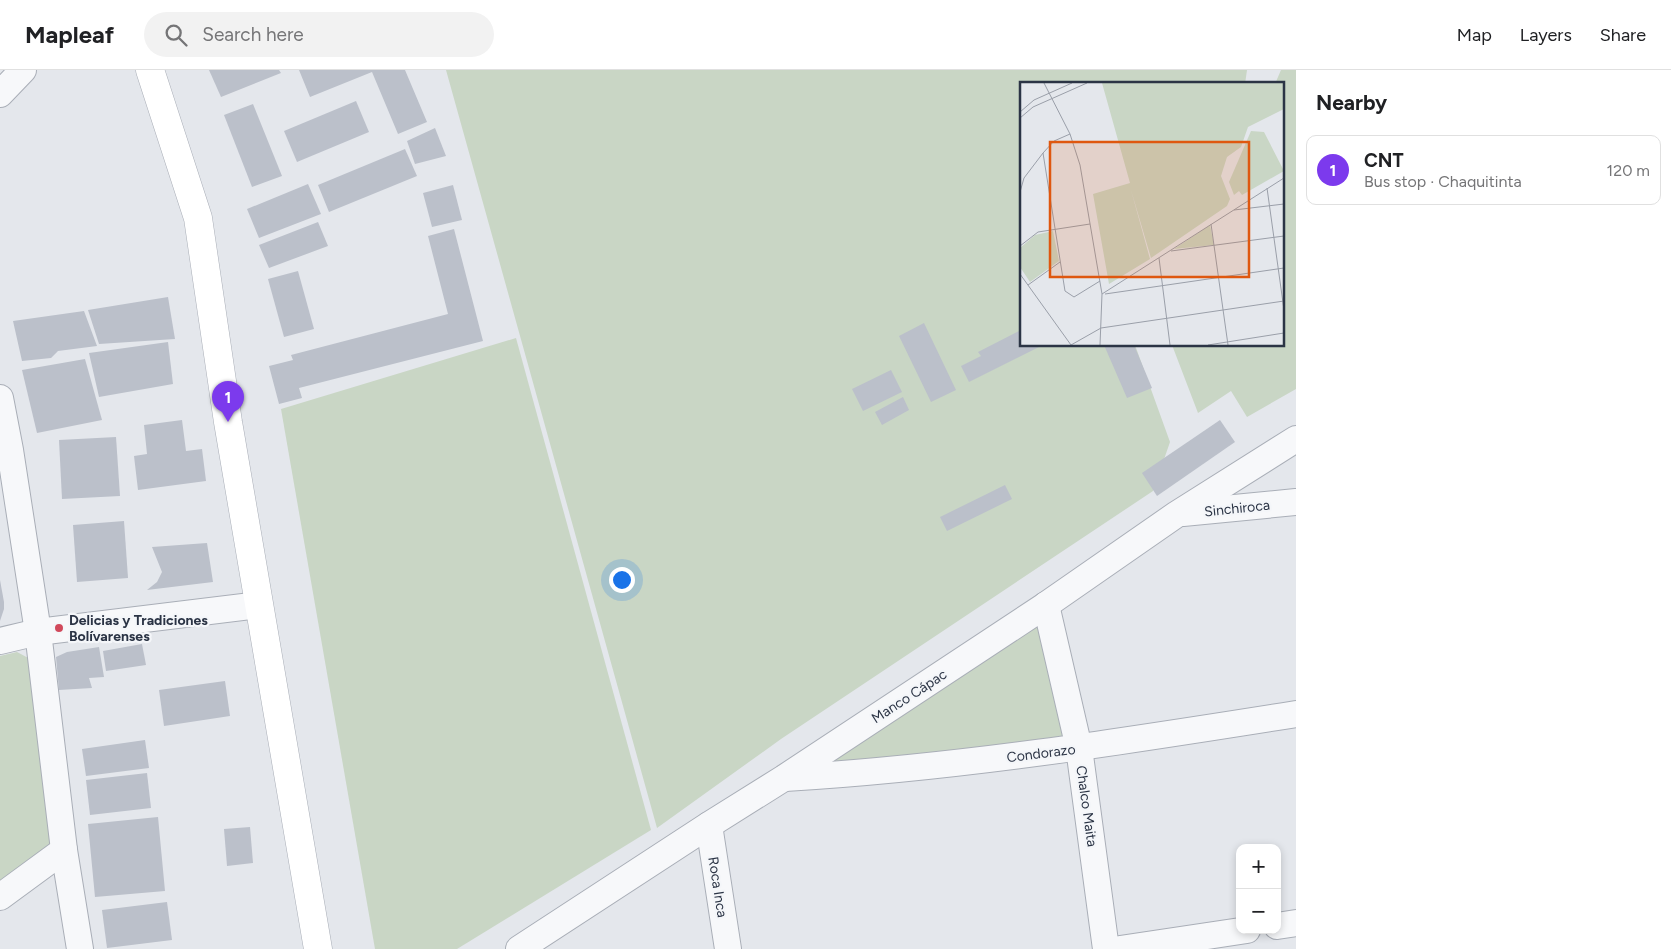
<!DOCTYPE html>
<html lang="en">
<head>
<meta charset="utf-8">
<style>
  :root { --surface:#fff; --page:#f2f2f2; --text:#202124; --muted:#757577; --line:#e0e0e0; --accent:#7c3aed }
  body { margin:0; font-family:Figtree,sans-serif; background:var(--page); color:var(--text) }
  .controls { position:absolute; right:15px; bottom:15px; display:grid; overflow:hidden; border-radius:10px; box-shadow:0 2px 8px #0003 }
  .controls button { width:45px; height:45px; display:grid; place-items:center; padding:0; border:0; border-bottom:1px solid var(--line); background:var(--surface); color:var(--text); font:25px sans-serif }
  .you { position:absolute; left:621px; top:509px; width:18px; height:18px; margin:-12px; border:4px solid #fff; border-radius:50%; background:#1a73e8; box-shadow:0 0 0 8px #1a73e833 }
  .badge { display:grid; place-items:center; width:32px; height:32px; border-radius:50%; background:var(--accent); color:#fff; font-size:16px; font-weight:700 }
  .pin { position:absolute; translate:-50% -41px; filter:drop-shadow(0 1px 2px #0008) }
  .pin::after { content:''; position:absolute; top:26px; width:18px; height:15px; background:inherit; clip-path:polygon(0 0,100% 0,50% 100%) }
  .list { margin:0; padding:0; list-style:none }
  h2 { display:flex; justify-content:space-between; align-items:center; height:65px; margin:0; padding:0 20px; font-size:21px }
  h2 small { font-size:16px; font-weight:400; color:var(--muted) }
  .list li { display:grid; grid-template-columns:32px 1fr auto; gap:15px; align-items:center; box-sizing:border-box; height:70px; margin:0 10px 10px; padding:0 10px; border:1px solid var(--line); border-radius:10px }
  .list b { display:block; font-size:19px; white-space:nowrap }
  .list p { margin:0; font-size:16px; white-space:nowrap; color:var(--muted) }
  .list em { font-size:16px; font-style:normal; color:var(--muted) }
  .icon { flex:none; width:28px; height:28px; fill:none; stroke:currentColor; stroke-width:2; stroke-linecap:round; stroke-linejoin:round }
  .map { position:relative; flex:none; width:1296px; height:879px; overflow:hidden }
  header { display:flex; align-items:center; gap:30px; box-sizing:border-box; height:70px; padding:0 25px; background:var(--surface); border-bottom:1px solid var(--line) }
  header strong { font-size:24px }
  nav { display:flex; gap:28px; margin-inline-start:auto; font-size:18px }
  .search { width:350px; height:45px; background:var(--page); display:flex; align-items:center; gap:12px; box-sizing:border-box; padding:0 18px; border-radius:28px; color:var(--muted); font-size:19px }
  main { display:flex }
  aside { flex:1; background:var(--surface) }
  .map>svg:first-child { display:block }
</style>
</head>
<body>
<header>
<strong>Mapleaf</strong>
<div class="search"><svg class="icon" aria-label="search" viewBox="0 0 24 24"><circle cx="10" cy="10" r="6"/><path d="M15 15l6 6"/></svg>Search here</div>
<nav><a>Map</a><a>Layers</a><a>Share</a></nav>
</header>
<main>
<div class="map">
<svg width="1296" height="879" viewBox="0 0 1296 879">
  <rect width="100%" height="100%" fill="#e4e7ec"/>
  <g fill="#c9d6c5">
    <polygon points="446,0 1247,0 1245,14 1021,14 1021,275 1135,275 1170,372 1153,421 781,669 657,758"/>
    <polygon points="1281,0 1296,0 1296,319 1247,347 1231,321 1198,343 1172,275 1282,275 1282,14 1275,14"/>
    <polygon points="516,268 651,760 457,879 375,879 281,339"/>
    <polygon points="1041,544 1070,673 807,701"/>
    <polygon points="17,582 32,590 55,775 0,814 0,586"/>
  </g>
  <g fill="#bbc0ca">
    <polygon points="209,0 279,0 281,3 221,27"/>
    <polygon points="299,0 405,0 427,52 398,64 372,2 310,27"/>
    <polygon points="356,31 369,62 297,92 284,61"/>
    <polygon points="253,34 282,106 252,117 224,45"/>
    <polygon points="435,58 446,86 415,94 407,71"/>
    <polygon points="405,79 417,106 329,142 318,115"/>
    <polygon points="308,114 321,144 259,168 247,139"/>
    <polygon points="453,115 462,150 432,157 423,123"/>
    <polygon points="318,152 328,176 269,198 259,175"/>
    <polygon points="454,159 483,271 299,318 302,328 279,334 269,296 293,290 291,285 448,244 428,166"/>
    <polygon points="298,201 314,259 284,267 268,209"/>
    <polygon points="168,227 175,269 99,274 88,240"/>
    <polygon points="84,241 97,276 58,281 51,288 22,291 13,251"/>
    <polygon points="924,253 956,320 931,332 899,266"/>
    <polygon points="1021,260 1021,275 1043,275 969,312 961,296 981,286 978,282"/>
    <polygon points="168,272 173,314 99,327 89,283"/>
    <polygon points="1104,275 1134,275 1152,318 1127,328"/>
    <polygon points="85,289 102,350 37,363 22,300"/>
    <polygon points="891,300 902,322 863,341 852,319"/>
    <polygon points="903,327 909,340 882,355 875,342"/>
    <polygon points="182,350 186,381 202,379 206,411 138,420 134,386 147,384 144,355"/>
    <polygon points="1220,350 1235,372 1157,426 1142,403"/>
    <polygon points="116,367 120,426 62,429 59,370"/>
    <polygon points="1005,415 1012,429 947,461 940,447"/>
    <polygon points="124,451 128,508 77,512 73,455"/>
    <polygon points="207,473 213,512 147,520 157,512 162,502 152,477"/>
    <polygon points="0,510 4,532 4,539 0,551"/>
    <polygon points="142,574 146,595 106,601 103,581"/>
    <polygon points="99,577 104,607 89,608 92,618 59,620 56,587 67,582"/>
    <polygon points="225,611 230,646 164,656 159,620"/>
    <polygon points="145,670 149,698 86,706 82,679"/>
    <polygon points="147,703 151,738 90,745 86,710"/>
    <polygon points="158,747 165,821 95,827 88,754"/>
    <polygon points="250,757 253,793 227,796 224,759"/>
    <polygon points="167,832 172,870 107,878 102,840"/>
  </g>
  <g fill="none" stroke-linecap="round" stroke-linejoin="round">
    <g stroke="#a9aeb7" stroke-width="28">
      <g id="street">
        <polyline points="0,24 23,0"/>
        <polyline points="0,328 10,380 38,562 64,780 80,879"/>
        <polyline points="1183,443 1296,432"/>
        <polyline points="1046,535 1079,678 1106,879"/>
        <polyline points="0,571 38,562 259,535"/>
        <path d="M785 708C956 698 1126 671 1296 644"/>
        <polyline points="709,755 728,879"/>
        <polyline points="0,827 64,780"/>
        <polyline points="1277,856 1296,853"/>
        <polyline points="519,879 709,755 784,708 1046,535 1177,444 1296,369"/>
        <polyline points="1120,879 1247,860"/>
      </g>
    </g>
    <g stroke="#a9aeb7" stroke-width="29">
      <polyline id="secondary" points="150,0 198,148 228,352 318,879"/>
    </g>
    <use href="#street" stroke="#f7f8fa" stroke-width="26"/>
    <use href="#secondary" stroke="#fff" stroke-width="28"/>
  </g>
  <circle fill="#d1495b" stroke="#f4f6f9" stroke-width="2" cx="59" cy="558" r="5"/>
  <g text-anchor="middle" stroke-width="4.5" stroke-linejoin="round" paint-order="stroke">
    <g font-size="14" fill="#2b3445" stroke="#f4f6f9">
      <text transform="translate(1237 438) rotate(-6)" y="5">Sinchiroca</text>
      <text transform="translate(909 626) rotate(-33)" y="5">Manco Cápac</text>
      <text transform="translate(1041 683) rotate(-7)" y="5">Condorazo</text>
      <text transform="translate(1087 736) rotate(82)" y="5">Chalco Maita</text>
      <text transform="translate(718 817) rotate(81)" y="5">Roca Inca</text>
    </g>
    <g font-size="14" font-weight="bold" fill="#2b3445" stroke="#f4f6f9" text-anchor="start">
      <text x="69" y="555">Delicias y Tradiciones<tspan x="69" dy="16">Bolívarenses</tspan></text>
    </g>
  </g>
  <g transform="translate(1020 12)">
    <rect width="264" height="264" fill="#e4e7ec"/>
    <path d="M82 1H264V27L228 45 221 65 207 75 201 94 210 117 207 124 131 176 111 108 130 177 89 202 73 112 110 101ZM231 49 244 50 264 89 222 113 219 109 214 113 209 100ZM190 143 194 163 154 167ZM33 149 39 179 10 200 0 185V166L15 153Z" fill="#c9d6c5"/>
    <path fill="none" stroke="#9a9fa9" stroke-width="1" d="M24 1 50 52 60 83 82 212 80 263M0 30 14 18 52 1M0 36 13 25 67 1M23 71 45 209 54 215 80 199M247 106 264 228M0 110 4 96 23 71 34 59 50 52M214 128 264 122M191 142 208 263M0 164 18 150 70 142M151 169 264 154M139 176 150 263M0 192 51 263M8 203 40 180M82 212 264 96M85 212 264 186M51 263 81 246 264 219M188 263 264 251"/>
    <path fill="#df570f" fill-opacity="0.15" stroke="#df570f" stroke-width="2.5" d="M30 60H229V195H30Z"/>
    <rect width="264" height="264" fill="none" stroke="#2b3445" stroke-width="2.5"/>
  </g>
</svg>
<div class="controls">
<button>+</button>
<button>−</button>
</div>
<div class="you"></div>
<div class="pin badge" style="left:228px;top:352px">1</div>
</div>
<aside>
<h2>Nearby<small></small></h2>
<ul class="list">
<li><span class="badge">1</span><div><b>CNT</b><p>Bus stop · Chaquitinta</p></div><em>120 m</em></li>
</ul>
</aside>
</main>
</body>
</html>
